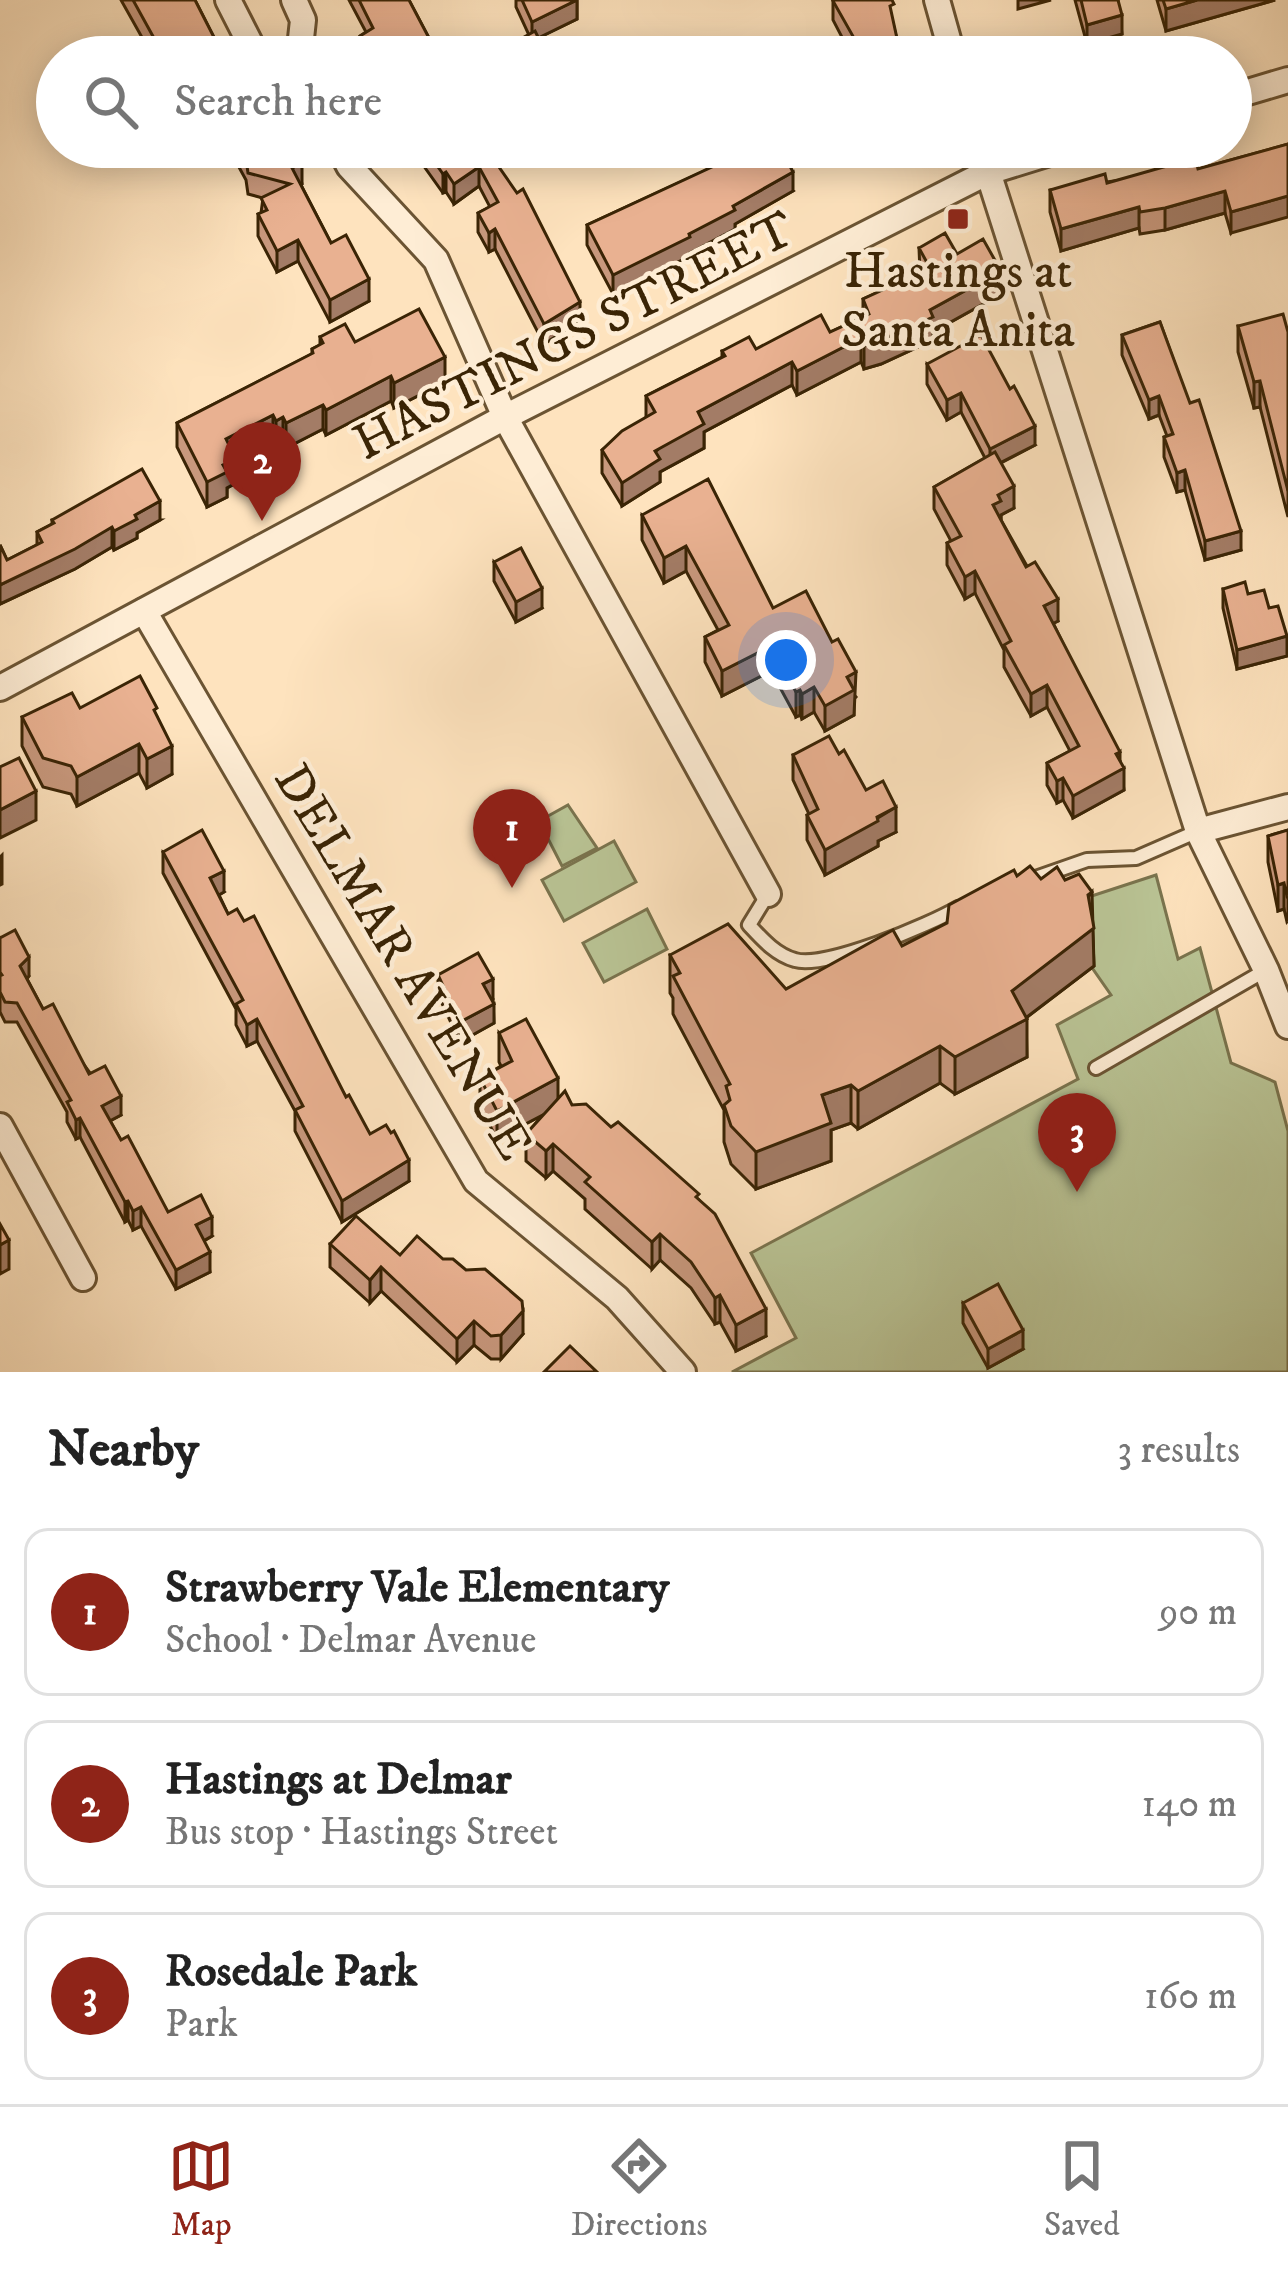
<!DOCTYPE html>
<html lang="en">
<head>
<meta charset="utf-8">
<style>
  :root { --surface:#fff; --page:#f2f2f2; --text:#222; --muted:#767676; --line:#e0e0e0; --accent:#8f2418 }
  body { margin:0; font-family:"IM FELL DW Pica",serif; background:var(--page); color:var(--text) }
  .you { position:absolute; left:786px; top:660px; width:42px; height:42px; margin:-30px; border:9px solid #fff; border-radius:50%; background:#1a73e8; box-shadow:0 0 0 18px #1a73e833 }
  .badge { display:grid; place-items:center; width:78px; height:78px; border-radius:50%; background:var(--accent); color:#fff; font-size:39px; font-weight:700 }
  .pin { position:absolute; translate:-50% -99px; filter:drop-shadow(0 3px 6px #0008) }
  .pin::after { content:''; position:absolute; top:63px; width:42px; height:36px; background:inherit; clip-path:polygon(0 0,100% 0,50% 100%) }
  .list { margin:0; padding:0; list-style:none }
  h2 { display:flex; justify-content:space-between; align-items:center; height:156px; margin:0; padding:0 48px; font-size:51px }
  h2 small { font-size:39px; font-weight:400; color:var(--muted) }
  .list li { display:grid; grid-template-columns:78px 1fr auto; gap:36px; align-items:center; box-sizing:border-box; height:168px; margin:0 24px 24px; padding:0 24px; border:3px solid var(--line); border-radius:24px }
  .list b { display:block; font-size:45px; white-space:nowrap }
  .list p { margin:0; font-size:39px; white-space:nowrap; color:var(--muted) }
  .list em { font-size:39px; font-style:normal; color:var(--muted) }
  .icon { flex:none; width:66px; height:66px; fill:none; stroke:currentColor; stroke-width:2; stroke-linecap:round; stroke-linejoin:round }
  .map { position:relative; flex:none; width:1288px; height:1372px; overflow:hidden }
  .search { position:absolute; background:var(--surface); box-shadow:0 6px 30px #0003; left:36px; right:36px; top:36px; height:132px; display:flex; align-items:center; gap:30px; box-sizing:border-box; padding:0 42px; border-radius:66px; color:var(--muted); font-size:45px }
  .sheet { height:732px; background:var(--surface) }
  nav { display:flex; justify-content:space-around; align-items:center; box-sizing:border-box; height:168px; border-top:3px solid var(--line); background:var(--surface); font-size:33px; color:var(--muted) }
  nav a { display:grid; justify-items:center; gap:6px }
  nav .on { color:var(--accent) }
  .map>svg:first-child { display:block }
</style>
</head>
<body>
<div class="map">
<svg width="1288" height="1372" viewBox="0 0 1288 1372">
  <rect width="100%" height="100%" fill="#fee3be"/>
  <filter id="stains"><feTurbulence type="fractalNoise" baseFrequency=".00167" numOctaves="4"/><feColorMatrix values="0 0 0 0 .2 0 0 0 0 .09 0 0 0 0 .02 0 0 0 .5 -.17"/></filter>
  <radialGradient id="worn" r=".72"><stop offset=".6" stop-color="#630" stop-opacity="0"/><stop offset="1" stop-color="#630" stop-opacity=".3"/></radialGradient>
  <g fill="#bac596" stroke="#7a744e" stroke-width="3">
    <polygon points="568,805 597,848 562,866 539,821"/>
    <polygon points="614,841 636,882 564,921 542,880"/>
    <polygon points="1156,875 1178,959 1200,948 1231,1063 1275,1082 1288,1131 1288,1372 732,1372 796,1338 751,1253 1078,1079 1057,1025 1111,995 1079,949 1064,905"/>
    <polygon points="647,909 667,949 604,982 583,943"/>
  </g>
  <g fill="none" stroke-linecap="round" stroke-linejoin="round">
    <g stroke="#6b5433" stroke-width="18">
      <g id="lane">
        <polyline points="1027,881 1087,860 1136,858 1198,831"/>
        <path d="M768 894 749 925C762 939 776 955 795 960 825 969 929 925 958 908"/>
        <polyline points="1096,1068 1266,970"/>
      </g>
    </g>
    <g stroke="#6b5433" stroke-width="30">
      <g id="street">
        <polyline points="228,0 252,47 266,57"/>
        <polyline points="294,0 303,20 299,57"/>
        <polyline points="937,0 953,57"/>
        <polyline points="1231,97 1288,80"/>
        <polyline points="339,147 349,166 436,260 505,417 768,894"/>
        <polyline points="988,172 1198,831 1266,970 1288,1026"/>
        <polyline points="144,611 476,1181 617,1298 683,1372"/>
        <polyline points="0,688 505,417 988,172 1069,147"/>
        <polyline points="1198,831 1288,807"/>
        <polyline points="0,1126 83,1278"/>
      </g>
    </g>
    <use href="#lane" stroke="#feedd5" stroke-width="12"/>
    <use href="#street" stroke="#feedd5" stroke-width="24"/>
  </g>
  <g fill="#c8987d" stroke="#3a2405" stroke-width="3">
    <polygon points="121,0 195,0 224,57 153,57"/>
    <polygon points="349,0 409,0 439,57 361,57 360,36 366,32"/>
    <polygon points="516,0 577,0 577,19 538,38 548,57 497,57 497,52 529,35 516,7"/>
    <polygon points="1075,0 1118,0 1122,34 1087,44"/>
    <polygon points="1157,0 1275,0 1166,31"/>
    <polygon points="833,1 893,23 901,57 834,57 834,44 844,41 833,20"/>
    <polygon points="1288,144 1231,233 1225,213 1165,230 1140,234 1139,228 1061,251 1050,212 1050,190 1198,169"/>
    <polygon points="228,147 294,147 302,184 301,185 331,243 369,301 330,322 298,261 277,272 258,236 258,214 261,213 263,198 248,194 246,180"/>
    <polygon points="404,147 485,147 580,321 544,344 495,249 489,252 478,232 478,213 490,207 479,186 454,204 446,192 443,193 413,151 407,154"/>
    <polygon points="726,149 793,191 735,224 735,229 690,253 690,256 613,294 587,245 587,225 726,161"/>
    <polygon points="919,248 957,254 1001,294 933,332 933,340 881,364 864,369 861,362 797,395 792,385 704,432 704,448 660,472 660,482 622,506 602,473 602,450 646,418 646,396 722,357 722,351 756,349 830,332 863,317 863,299 920,273"/>
    <polygon points="1160,322 1241,550 1205,560 1185,490 1177,492 1164,457 1164,437 1167,436 1159,415 1149,419 1122,355 1122,335"/>
    <polygon points="1238,326 1288,332 1288,517 1260,407 1254,408 1238,352"/>
    <polygon points="320,337 355,342 445,382 394,408 391,401 326,435 323,429 286,448 283,442 276,445 273,440 236,459 236,483 227,488 227,497 207,507 177,447 177,423 312,354 312,349 320,345"/>
    <polygon points="927,364 1035,445 1001,463 1014,508 1001,515 1001,520 1058,621 1053,623 1120,761 1124,790 1073,818 1063,800 1057,803 1047,785 1047,763 1070,751 1047,707 1031,716 1004,667 1004,650 975,593 965,599 947,565 947,543 951,541 934,509 934,487 985,458 961,412 947,420 927,384"/>
    <polygon points="642,515 773,608 856,697 854,699 854,715 825,731 814,712 802,719 800,715 796,717 771,671 722,696 705,662 705,637 718,630 686,571 664,583 642,540"/>
    <polygon points="52,520 160,520 137,533 137,538 114,550 112,547 75,569 0,604 0,545 7,560 37,545 37,532 52,524"/>
    <polygon points="494,562 542,608 516,622 494,581"/>
    <polygon points="1223,589 1248,594 1269,608 1287,656 1237,669 1223,608"/>
    <polygon points="80,708 157,717 172,774 147,788 139,773 77,806 71,794 43,787 22,746 22,717"/>
    <polygon points="839,754 896,832 878,841 878,846 825,875 807,840 807,815 809,814 793,780 793,755"/>
    <polygon points="1288,830 1288,921 1287,922 1284,909 1278,911 1268,862 1268,836"/>
    <polygon points="163,852 224,892 219,895 228,914 370,1134 409,1181 342,1222 295,1131 295,1111 257,1041 247,1046 236,1025 236,1009 163,873"/>
    <polygon points="1017,876 1041,879 1092,914 1094,966 1026,1018 1027,1057 955,1094 940,1083 858,1129 851,1123 831,1130 831,1161 756,1189 731,1164 724,1142 724,1110 673,1014 673,998 670,993 670,955 786,989 902,946 947,923"/>
    <polygon points="0,938 29,976 27,979 43,1009 121,1115 110,1121 121,1140 168,1212 212,1236 204,1241 210,1272 176,1289 141,1226 133,1230 128,1220 125,1222 80,1137 76,1139 67,1122 67,1112 17,1022 5,1022 0,1012"/>
    <polygon points="438,975 493,999 494,1023 460,1042 438,995"/>
    <polygon points="499,1033 558,1099 572,1105 611,1127 699,1200 766,1336 736,1351 720,1322 715,1324 691,1288 660,1260 652,1269 585,1209 585,1199 553,1171 546,1178 526,1161 526,1134 544,1114 497,1139 480,1107 480,1078 501,1066 499,1062"/>
    <polygon points="330,1244 400,1255 523,1334 501,1359 491,1359 474,1345 457,1362 381,1291 370,1303 330,1267"/>
    <polygon points="963,1303 1023,1349 988,1368 963,1323"/>
  </g>
  <g fill="#a37c66" stroke="#3a2405" stroke-width="3">
    <polygon points="577,0 577,19 532,41 532,22"/>
    <polygon points="1018,0 1051,0 1018,9"/>
    <polygon points="1197,0 1275,0 1166,31 1166,9"/>
    <polygon points="1122,15 1122,34 1087,44 1087,25"/>
    <polygon points="869,147 928,147 928,148 869,164"/>
    <polygon points="302,163 302,184 292,190 292,168"/>
    <polygon points="479,167 479,186 454,204 454,184"/>
    <polygon points="446,172 446,192 443,193 443,174"/>
    <polygon points="793,172 793,191 735,224 735,229 690,253 690,256 613,294 613,275 689,234 733,206"/>
    <polygon points="1225,191 1225,213 1165,230 1165,208"/>
    <polygon points="1288,196 1288,217 1231,233 1231,212"/>
    <polygon points="1139,207 1139,228 1061,251 1061,229"/>
    <polygon points="495,229 495,249 489,252 489,233"/>
    <polygon points="298,240 298,261 277,272 277,251"/>
    <polygon points="1001,271 1001,294 933,332 933,340 881,364 864,369 864,346"/>
    <polygon points="369,279 369,301 330,322 330,300"/>
    <polygon points="580,302 580,321 544,344 544,324"/>
    <polygon points="861,338 861,362 797,395 797,371"/>
    <polygon points="445,357 445,382 394,408 394,383"/>
    <polygon points="792,362 792,385 704,432 704,448 660,472 660,482 622,506 622,483 698,412"/>
    <polygon points="391,376 391,401 326,435 326,410"/>
    <polygon points="1260,381 1260,407 1254,408 1254,382"/>
    <polygon points="961,393 961,412 947,420 947,400"/>
    <polygon points="1159,396 1159,415 1149,419 1149,400"/>
    <polygon points="323,405 323,429 286,448 286,423"/>
    <polygon points="273,415 273,440 226,464 226,439"/>
    <polygon points="283,417 283,442 276,445 276,421"/>
    <polygon points="1035,426 1035,445 990,468 990,449"/>
    <polygon points="236,459 236,483 227,488 227,497 207,507 207,482 223,465"/>
    <polygon points="1185,470 1185,490 1177,492 1177,473"/>
    <polygon points="1014,486 1014,508 1001,515 1001,523 993,505 998,495"/>
    <polygon points="160,501 160,520 137,533 137,538 114,550 114,531 135,515"/>
    <polygon points="112,527 112,547 75,569 0,604 0,585"/>
    <polygon points="1241,531 1241,550 1205,560 1205,541"/>
    <polygon points="686,546 686,571 664,583 664,558"/>
    <polygon points="975,571 975,593 965,599 965,577"/>
    <polygon points="542,588 542,608 516,622 516,602"/>
    <polygon points="1058,599 1058,621 1044,628 1044,606"/>
    <polygon points="1287,636 1287,656 1237,669 1237,650"/>
    <polygon points="771,646 771,671 722,696 722,671"/>
    <polygon points="856,672 854,715 825,731 825,706 847,677"/>
    <polygon points="1047,685 1047,707 1031,716 1031,694"/>
    <polygon points="814,687 814,712 802,719 802,694"/>
    <polygon points="800,690 800,715 796,717 796,692"/>
    <polygon points="139,744 139,773 77,806 77,777"/>
    <polygon points="172,746 172,774 147,788 147,759"/>
    <polygon points="1120,752 1120,770 1124,768 1124,790 1073,818 1073,796"/>
    <polygon points="1063,778 1063,800 1057,803 1057,781"/>
    <polygon points="36,791 36,820 0,838 0,810"/>
    <polygon points="896,807 896,832 878,841 878,846 825,875 825,850"/>
    <polygon points="2,855 2,884 0,885 0,857"/>
    <polygon points="224,871 224,892 210,900 210,878"/>
    <polygon points="1284,883 1284,909 1278,911 1278,885"/>
    <polygon points="1092,892 1094,966 1019,1023 1027,1019 1027,1057 955,1094 955,1057 1012,991"/>
    <polygon points="29,957 29,976 20,985 20,966"/>
    <polygon points="493,979 493,999 483,1004 483,984"/>
    <polygon points="494,1004 494,1023 460,1042 460,1022"/>
    <polygon points="257,1019 257,1041 247,1046 247,1025"/>
    <polygon points="940,1046 940,1083 858,1129 858,1091"/>
    <polygon points="558,1078 558,1107 497,1139 497,1111"/>
    <polygon points="851,1085 851,1123 831,1130 831,1161 756,1189 756,1152 822,1095"/>
    <polygon points="121,1096 121,1115 102,1125 102,1106"/>
    <polygon points="80,1118 80,1137 76,1139 76,1120"/>
    <polygon points="553,1144 553,1171 546,1178 546,1151"/>
    <polygon points="409,1160 409,1181 342,1222 342,1201"/>
    <polygon points="128,1201 128,1220 125,1222 125,1202"/>
    <polygon points="141,1207 141,1226 133,1230 133,1211"/>
    <polygon points="212,1217 212,1236 196,1245 196,1225"/>
    <polygon points="660,1234 660,1260 652,1269 652,1242"/>
    <polygon points="9,1240 9,1269 0,1274 0,1245"/>
    <polygon points="210,1252 210,1272 176,1289 176,1270"/>
    <polygon points="381,1267 381,1291 370,1303 370,1280"/>
    <polygon points="720,1295 720,1322 715,1324 715,1298"/>
    <polygon points="766,1309 766,1336 736,1351 736,1325"/>
    <polygon points="523,1311 523,1334 501,1359 501,1335"/>
    <polygon points="474,1321 474,1345 457,1362 457,1339"/>
    <polygon points="1023,1330 1023,1349 988,1368 988,1349"/>
  </g>
  <g fill="#e9b191" stroke="#3a2405" stroke-width="3">
    <polygon points="133,0 195,0 224,57 171,57 167,50 160,49"/>
    <polygon points="359,0 409,0 439,57 377,57 376,55 371,57 360,36 373,28"/>
    <polygon points="522,0 577,0 532,22"/>
    <polygon points="835,0 892,0 894,4 890,6 901,57 837,57 834,44 854,38 833,1"/>
    <polygon points="1081,0 1118,0 1122,15 1087,25"/>
    <polygon points="1163,0 1197,0 1166,9"/>
    <polygon points="535,31 548,57 500,57 497,52"/>
    <polygon points="1288,144 1288,196 1231,212 1225,191 1165,208 1140,212 1139,207 1061,229 1050,190 1105,174 1107,183 1195,158 1198,169"/>
    <polygon points="240,147 294,147 302,163 292,168 331,243 346,235 369,279 330,300 298,240 277,251 258,214 267,210 261,198 290,184 248,173 246,159"/>
    <polygon points="424,147 485,147 517,193 523,189 580,302 544,324 495,229 489,233 478,213 498,202 479,167 454,184 446,172 443,174"/>
    <polygon points="729,147 780,147 793,172 733,206 735,210 689,234 690,237 613,275 587,225 731,158 726,149"/>
    <polygon points="945,233 957,254 983,239 1001,271 930,310 933,317 881,340 864,346 861,338 797,371 792,362 698,412 704,424 655,451 660,459 622,483 602,450 622,431 655,412 646,396 725,356 722,351 749,337 756,349 821,315 830,332 869,314 863,299 930,268 919,248"/>
    <polygon points="419,309 445,357 394,383 391,376 326,410 323,405 286,423 283,417 276,421 273,415 226,439 236,459 223,465 227,472 207,482 177,423 313,353 312,349 323,343 320,337 345,324 355,342"/>
    <polygon points="1283,314 1288,332 1288,491 1260,381 1254,382 1238,326"/>
    <polygon points="1160,322 1190,403 1199,400 1241,531 1205,541 1185,470 1177,473 1164,437 1173,434 1159,396 1149,400 1122,335"/>
    <polygon points="981,335 1010,389 1014,386 1035,426 990,449 961,393 947,400 927,364"/>
    <polygon points="995,452 1014,486 998,495 1001,501 993,505 1026,567 1035,562 1058,599 1044,606 1120,752 1116,754 1124,768 1073,796 1063,778 1057,781 1047,763 1079,746 1047,685 1031,694 1004,645 1011,641 975,571 965,577 947,543 961,536 934,487"/>
    <polygon points="142,469 160,501 135,515 137,519 114,531 112,527 75,549 0,585 0,545 7,560 42,542 37,532 54,523 52,520"/>
    <polygon points="708,479 773,608 806,591 832,642 838,639 856,672 847,677 854,690 825,706 814,687 802,694 800,690 796,692 771,646 722,671 705,637 729,625 686,546 664,558 642,515"/>
    <polygon points="521,548 542,588 516,602 494,562"/>
    <polygon points="1245,582 1248,594 1264,590 1269,608 1278,606 1287,636 1237,650 1223,589"/>
    <polygon points="140,676 157,708 154,710 172,746 147,759 139,744 77,777 71,766 43,758 22,717 72,693 80,708"/>
    <polygon points="829,736 839,754 844,750 866,790 883,781 896,807 877,817 878,821 825,850 807,815 818,809 793,755"/>
    <polygon points="19,758 36,791 0,810 0,767"/>
    <polygon points="202,830 224,871 210,878 228,914 237,909 244,921 254,916 346,1097 349,1095 370,1134 386,1125 391,1133 394,1131 409,1160 342,1201 295,1110 303,1106 257,1019 247,1025 236,1004 243,1000 163,852"/>
    <polygon points="1288,830 1288,895 1287,896 1284,883 1278,885 1268,836"/>
    <polygon points="1030,866 1041,879 1057,867 1065,880 1079,874 1092,892 1088,895 1094,928 1012,991 1027,1019 955,1057 940,1046 858,1091 851,1085 822,1095 831,1123 756,1152 731,1126 724,1105 730,1100 726,1086 730,1084 673,976 680,973 670,955 728,924 786,989 893,930 902,946 947,923 949,905 1014,870 1017,876"/>
    <polygon points="15,930 29,957 20,966 43,1009 53,1004 89,1074 105,1066 121,1096 102,1106 121,1140 128,1136 168,1212 201,1195 212,1217 196,1225 210,1252 176,1270 141,1207 133,1211 128,1201 125,1202 80,1118 76,1120 67,1102 71,1100 17,1003 5,1002 0,992 0,976 2,975 0,972 0,938"/>
    <polygon points="478,953 493,979 483,984 494,1004 460,1022 438,975"/>
    <polygon points="526,1019 558,1078 497,1111 480,1078 512,1061 499,1033"/>
    <polygon points="565,1091 572,1105 586,1104 611,1127 618,1122 699,1194 696,1197 715,1214 766,1309 736,1325 720,1295 715,1298 691,1262 660,1234 652,1242 585,1182 590,1177 553,1144 546,1151 526,1134"/>
    <polygon points="356,1216 400,1255 417,1236 443,1259 453,1259 466,1270 485,1269 522,1301 523,1311 501,1335 491,1336 474,1321 457,1339 381,1267 370,1280 330,1244"/>
    <polygon points="0,1224 9,1240 0,1245"/>
    <polygon points="998,1284 1023,1330 988,1349 963,1303"/>
    <polygon points="570,1346 597,1372 544,1372"/>
  </g>
  <rect fill="#8f2418" stroke="#feedd5" stroke-width="4.5" x="946" y="207" width="24" height="24" rx="6"/>
  <g text-anchor="middle" stroke-width="9" stroke-linejoin="round" paint-order="stroke">
    <g font-size="51" fill="#3a2405" stroke="#feedd5">
      <text x="958" y="287">Hastings at<tspan x="958" dy="59">Santa Anita</tspan></text>
    </g>
    <g font-size="51" fill="#3a2405" stroke="#feedd5">
      <text transform="translate(573 334) rotate(-27)" y="18">HASTINGS STREET</text>
      <text transform="translate(405 961) rotate(59)" y="18">DELMAR AVENUE</text>
    </g>
  </g>
  <rect width="100%" height="100%" filter="url(#stains)"/>
  <rect width="100%" height="100%" fill="url(#worn)"/>
</svg>
<div class="you"></div>
<div class="pin badge" style="left:512px;top:888px">1</div>
<div class="pin badge" style="left:262px;top:521px">2</div>
<div class="pin badge" style="left:1077px;top:1192px">3</div>
<div class="search"><svg class="icon" aria-label="search" viewBox="0 0 24 24"><circle cx="10" cy="10" r="6"/><path d="M15 15l6 6"/></svg>Search here</div>
</div>
<section class="sheet">
<h2>Nearby<small>3 results</small></h2>
<ul class="list">
<li><span class="badge">1</span><div><b>Strawberry Vale Elementary</b><p>School · Delmar Avenue</p></div><em>90 m</em></li>
<li><span class="badge">2</span><div><b>Hastings at Delmar</b><p>Bus stop · Hastings Street</p></div><em>140 m</em></li>
<li><span class="badge">3</span><div><b>Rosedale Park</b><p>Park</p></div><em>160 m</em></li>
</ul>
</section>
<nav>
<a class="on"><svg class="icon" aria-label="map" viewBox="0 0 24 24"><path d="M3 6l6-2 6 2 6-2v14l-6 2-6-2-6 2zM9 4v14M15 6v14"/></svg>Map</a>
<a><svg class="icon" aria-label="directions" viewBox="0 0 24 24"><path d="M12 3l9 9-9 9-9-9zM9 14v-3h6M13 9l2 2-2 2"/></svg>Directions</a>
<a><svg class="icon" aria-label="saved" viewBox="0 0 24 24"><path d="M7 4h10v16l-5-4-5 4z"/></svg>Saved</a>
</nav>
</body>
</html>
